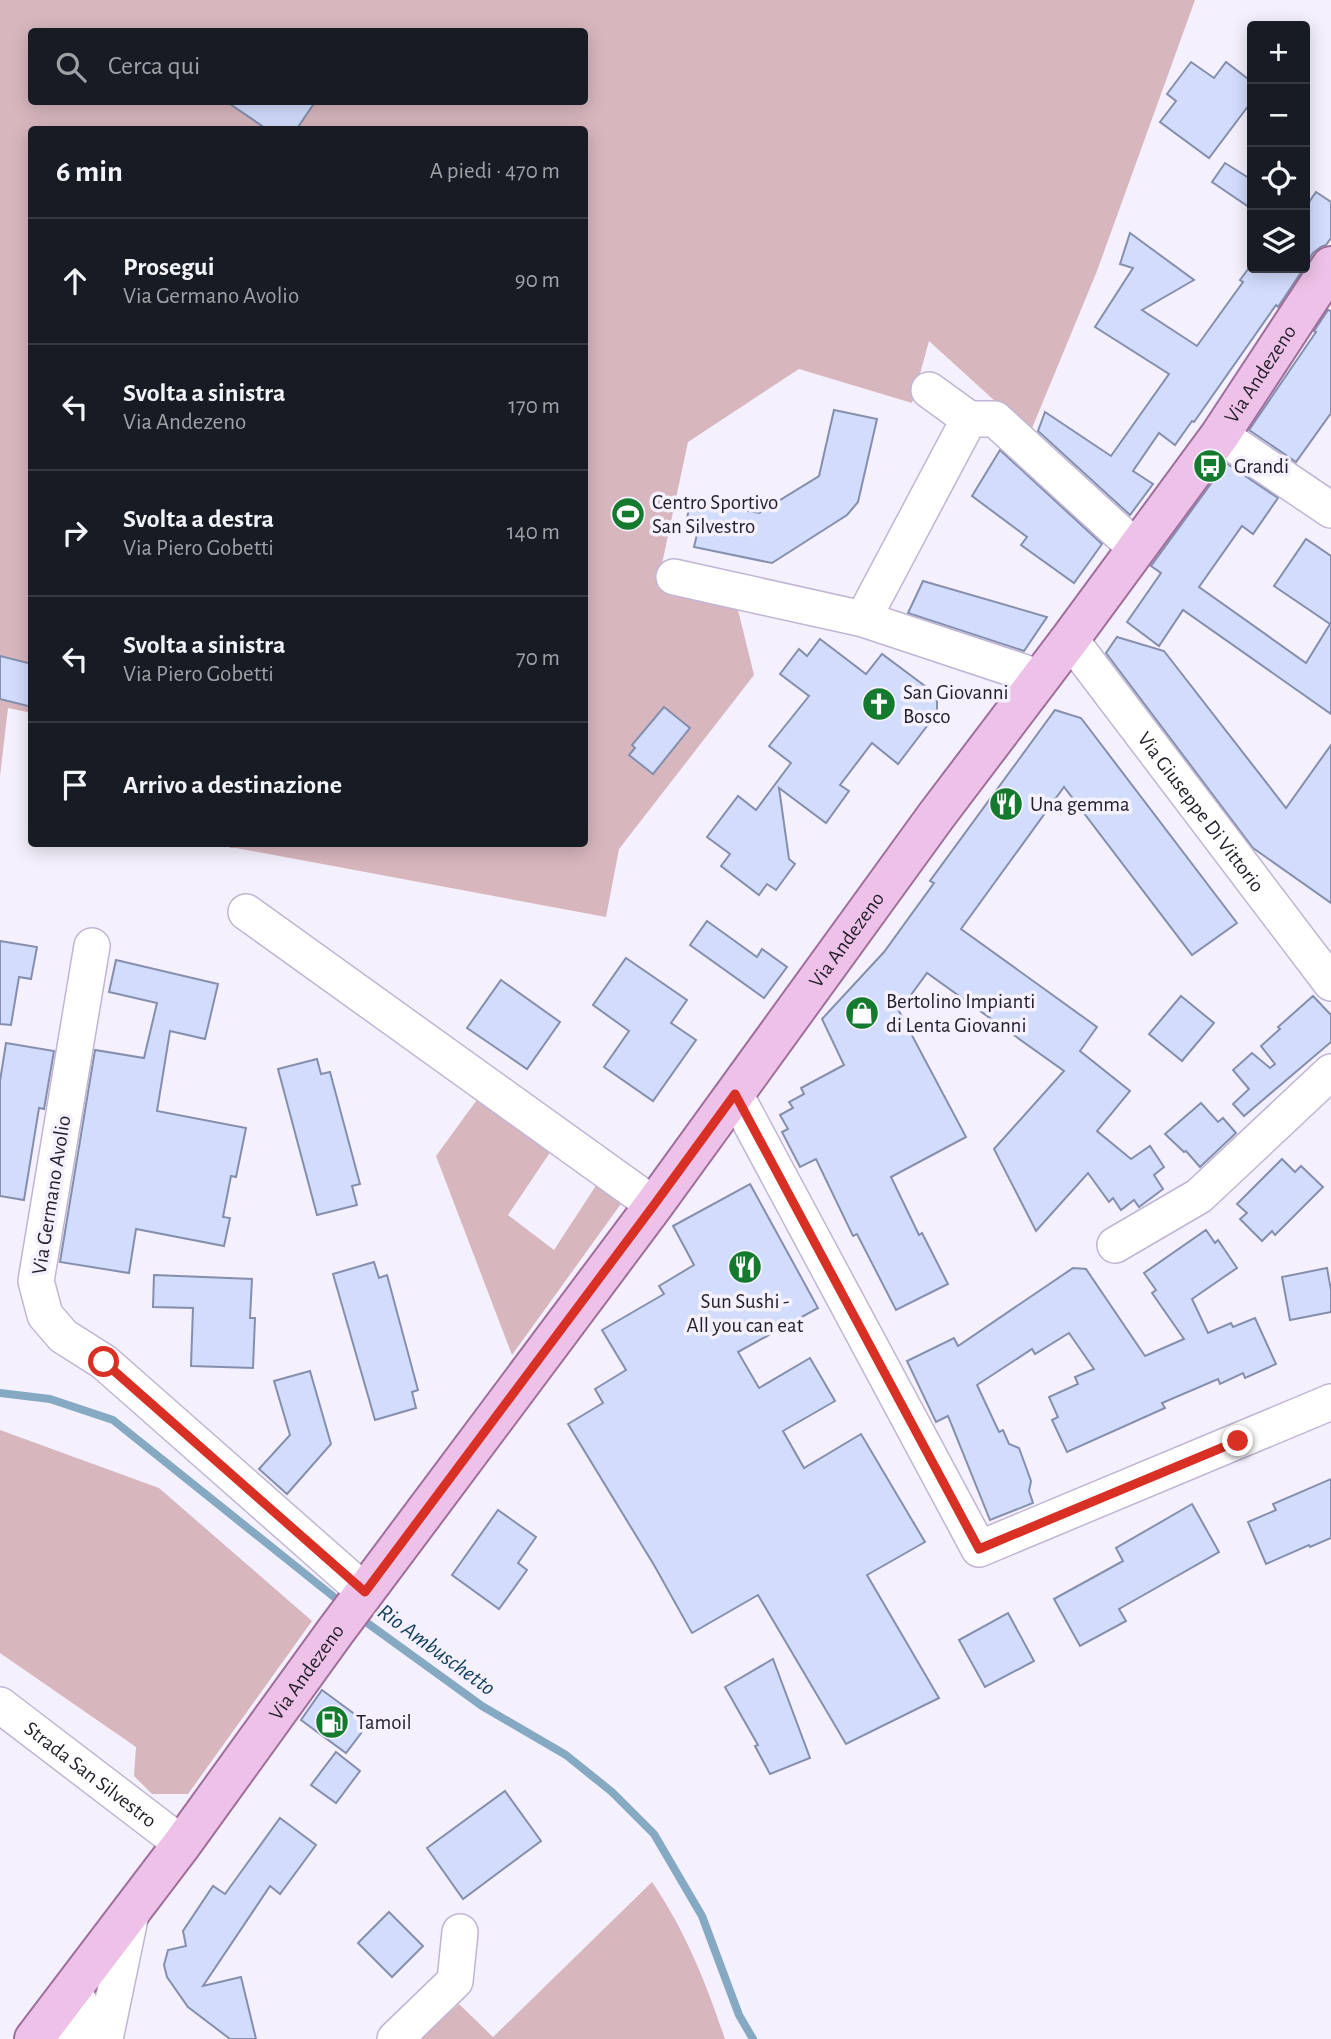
<!DOCTYPE html>
<html lang="it">
<head>
<meta charset="utf-8">
<style>
  :root { --surface:#171b24; --page:#20242c; --text:#f1f3f6; --muted:#9ea1a6; --line:#363941 }
  body { margin:0; font-family:"Alegreya Sans",sans-serif; background:var(--page); color:var(--text) }
  .controls { position:absolute; right:21px; top:21px; display:grid; overflow:hidden; border-radius:7px; box-shadow:0 4px 18px #0003 }
  .controls button { width:63px; height:63px; display:grid; place-items:center; padding:0; border:0; border-bottom:2px solid var(--line); background:var(--surface); color:var(--text); font:35px sans-serif }
  .stop { position:absolute; width:21px; height:21px; margin:-16px; border:5px solid #d93025; border-radius:50%; background:#fff }
  .stop.end { background:#d93025; border-color:#fff; box-shadow:0 2px 7px #0008 }
  .list { margin:0; padding:0; list-style:none }
  h2 { display:flex; justify-content:space-between; align-items:center; height:91px; margin:0; padding:0 28px; font-size:30px }
  h2 small { font-size:23px; font-weight:400; color:var(--muted) }
  .list li { display:grid; grid-template-columns:46px 1fr auto; gap:21px; align-items:center; box-sizing:border-box; height:126px; padding:0 28px; border-top:2px solid var(--line) }
  .list b { display:block; font-size:26px; white-space:nowrap }
  .list p { margin:0; font-size:23px; white-space:nowrap; color:var(--muted) }
  .list em { font-size:23px; font-style:normal; color:var(--muted) }
  .icon { flex:none; width:38px; height:38px; fill:none; stroke:currentColor; stroke-width:2; stroke-linecap:round; stroke-linejoin:round }
  .map { position:relative; flex:none; width:1331px; height:2039px; overflow:hidden }
  .search { position:absolute; background:var(--surface); box-shadow:0 4px 18px #0003; left:28px; top:28px; width:560px; height:77px; display:flex; align-items:center; gap:18px; box-sizing:border-box; padding:0 24px; border-radius:7px; color:var(--muted); font-size:26px }
  .panel { position:absolute; background:var(--surface); box-shadow:0 4px 18px #0003; left:28px; top:126px; width:560px; height:721px; border-radius:7px }
  .map>svg:first-child { display:block }
</style>
</head>
<body>
<div class="map">
<svg width="1331" height="2039" viewBox="0 0 1331 2039">
  <rect width="100%" height="100%" fill="#f4f0fd"/>
  <g fill="#d8b6be" fill-rule="evenodd">
    <path d="M0 0H1195L1097 271 1030 433 929 341 912 403 799 369 688 442 657 587 737 606 754 675 619 849 606 917 236 848H230L229 844H584V130H32V713L8 708 0 776ZM32 32H584V102H32Z"/>
    <polygon points="479,1097 551,1151 508,1215 554,1250 597,1184 623,1201 512,1355 436,1156"/>
    <polygon points="0,1430 159,1488 312,1621 188,1794 152,1794 134,1776 136,1747 0,1653"/>
    <path d="M652 1882C686 1932 706 1983 725 2039H420L459 2004 493 2037Z"/>
  </g>
  <g fill="none" stroke-linecap="round" stroke-linejoin="round">
    <g stroke="#85a9c3" stroke-width="8">
      <polyline points="0,1393 50,1399 113,1420 344,1605"/>
      <polyline points="359,1617 482,1706 566,1755 612,1792 654,1834 702,1916 739,2015 753,2039"/>
    </g>
  </g>
  <g fill="#d2ddfd" stroke="#858fad" stroke-width="2">
    <polygon points="1191,62 1214,78 1226,62 1252,82 1252,101 1209,158 1160,122 1176,101 1167,94"/>
    <polygon points="227,102 315,102 296,130 268,130"/>
    <polygon points="1225,163 1252,180 1252,209 1212,182"/>
    <polygon points="1316,192 1331,202 1331,238 1326,245 1321,247 1313,253 1305,266 1305,208"/>
    <polygon points="1130,233 1194,280 1142,310 1197,346 1243,282 1240,280 1249,268 1304,268 1278,307 1276,305 1194,422 1192,421 1175,445 1159,433 1133,471 1153,484 1130,515 1038,431 1045,412 1111,456 1169,374 1095,327 1133,268 1120,264"/>
    <polygon points="1328,310 1331,311 1331,413 1296,462 1249,430 1316,332 1314,331"/>
    <polygon points="834,410 877,419 858,502 847,515 772,563 694,547 698,530 685,528 691,499 759,513 819,476"/>
    <polygon points="1000,450 1102,544 1074,583 1021,545 1027,537 972,496"/>
    <polygon points="1226,463 1278,498 1253,534 1242,526 1199,587 1306,663 1330,624 1274,586 1306,539 1331,556 1331,714 1183,610 1159,646 1127,622 1161,573 1151,566"/>
    <polygon points="923,581 1047,617 1024,651 908,613"/>
    <polygon points="1117,637 1164,651 1286,808 1331,745 1331,903 1253,848 1106,653"/>
    <polygon points="820,639 866,674 882,654 937,695 937,713 898,764 872,743 840,785 849,791 826,823 779,788 789,859 795,864 776,890 767,884 759,895 721,866 730,854 707,837 738,796 756,810 791,763 769,746 809,696 780,674 799,649 807,656"/>
    <polygon points="0,656 32,664 32,707 0,699"/>
    <polygon points="664,707 690,728 653,774 629,755 635,748 632,745"/>
    <polygon points="1055,710 1081,718 1237,923 1192,955 1064,787 961,929 1097,1027 1080,1051 1130,1091 1097,1131 1131,1159 1150,1146 1164,1167 1154,1175 1163,1189 1139,1207 1134,1200 1121,1210 1113,1198 1109,1202 1088,1173 1036,1231 994,1149 1064,1071 927,973 908,999 911,1004 899,1011 966,1137 891,1177 919,1235 922,1233 948,1284 896,1310 857,1234 853,1236 816,1159 800,1167 782,1132 788,1129 780,1115 793,1108 789,1102 804,1094 801,1088 844,1065 822,1019 884,952 934,883 930,881"/>
    <polygon points="707,921 757,957 762,949 787,967 764,998 690,945"/>
    <polygon points="0,941 37,947 31,979 19,977 11,1025 0,1024"/>
    <polygon points="626,958 687,1000 671,1023 696,1040 653,1101 604,1067 629,1031 593,1005"/>
    <polygon points="116,960 218,984 205,1039 170,1031 157,1111 246,1128 236,1177 231,1176 223,1217 230,1218 224,1246 136,1229 129,1273 60,1262 95,1050 144,1058 157,1003 109,992"/>
    <polygon points="501,980 560,1022 527,1069 467,1028"/>
    <polygon points="1181,996 1214,1023 1182,1061 1149,1034"/>
    <polygon points="1313,996 1331,1015 1331,1042 1244,1116 1233,1104 1249,1089 1233,1070 1252,1053 1270,1068 1275,1064 1261,1046 1280,1029 1278,1027"/>
    <polygon points="6,1043 54,1051 44,1109 39,1108 24,1200 0,1196 0,1081"/>
    <polygon points="317,1059 321,1074 330,1072 360,1184 352,1186 357,1205 317,1215 278,1069"/>
    <polygon points="1201,1103 1218,1122 1223,1118 1236,1133 1200,1167 1186,1151 1184,1152 1165,1134"/>
    <polygon points="1282,1159 1295,1172 1301,1166 1323,1187 1275,1235 1272,1231 1262,1241 1240,1219 1247,1213 1237,1204"/>
    <polygon points="750,1184 818,1308 738,1352 759,1388 810,1358 835,1401 783,1431 804,1468 861,1434 925,1542 867,1575 939,1698 846,1744 758,1595 692,1633 654,1565 568,1424 603,1403 595,1389 626,1370 602,1330 664,1294 659,1286 694,1265 673,1226"/>
    <polygon points="1206,1230 1215,1243 1218,1240 1237,1268 1192,1299 1208,1333 1231,1323 1233,1327 1255,1318 1276,1364 1245,1378 1243,1373 1220,1384 1218,1379 1162,1403 1165,1408 1067,1452 1052,1420 1058,1417 1049,1397 1078,1384 1075,1377 1094,1369 1069,1333 1035,1354 1032,1349 977,1385 999,1432 1003,1430 1009,1444 1019,1448 1031,1481 1029,1491 1033,1503 990,1520 948,1416 936,1422 907,1361 954,1338 958,1346 1073,1268 1086,1269 1145,1356 1184,1339 1152,1293 1156,1290 1144,1273"/>
    <polygon points="374,1262 379,1278 387,1275 418,1390 412,1392 416,1408 375,1420 333,1274"/>
    <polygon points="1327,1268 1331,1290 1331,1312 1290,1320 1282,1277"/>
    <polygon points="154,1275 252,1279 250,1318 255,1318 253,1368 191,1366 193,1308 153,1307"/>
    <polygon points="310,1371 331,1444 287,1494 259,1469 290,1435 274,1381"/>
    <polygon points="1331,1479 1331,1538 1310,1547 1309,1545 1266,1564 1248,1522 1276,1510 1273,1504"/>
    <polygon points="1192,1504 1219,1552 1119,1609 1126,1621 1080,1646 1054,1599 1123,1561 1116,1548"/>
    <polygon points="498,1510 536,1537 518,1563 527,1570 499,1609 452,1575"/>
    <polygon points="1008,1613 1034,1661 985,1687 959,1640"/>
    <polygon points="773,1659 810,1758 770,1774 755,1746 758,1745 725,1687"/>
    <polygon points="322,1690 368,1724 346,1753 301,1720"/>
    <polygon points="336,1752 360,1771 336,1803 311,1785"/>
    <polygon points="505,1791 541,1841 463,1899 427,1848"/>
    <polygon points="280,1818 316,1845 280,1894 270,1886 203,1986 241,1977 256,2039 230,2039 188,2007 167,1977 164,1965 168,1950 186,1946 183,1931 213,1886 225,1894"/>
    <polygon points="389,1912 423,1946 392,1977 358,1943"/>
  </g>
  <g fill="none" stroke-linecap="round" stroke-linejoin="round">
    <g stroke="#c0b5d4" stroke-width="38">
      <g id="minor">
        <polyline points="929,390 969,419"/>
        <polyline points="1220,435 1331,510"/>
        <polyline points="674,577 863,619"/>
        <path id="s1" d="M1070 639 1331 983"/>
        <polyline points="1041,678 863,619 969,419 995,419 1136,548"/>
        <polyline points="246,912 654,1205"/>
        <polyline points="92,946 36,1281 45,1315 63,1336 104,1362 365,1592"/>
        <polyline points="735,1094 979,1549 1331,1402"/>
        <polyline points="1115,1245 1199,1196 1331,1072"/>
        <path id="s2" d="M0 1705 182 1844"/>
        <polyline points="73,1989 97,2039"/>
        <polyline points="59,2008 68,2039"/>
        <polyline points="105,2039 132,1909"/>
        <polyline points="395,2039 455,1981 460,1932"/>
      </g>
    </g>
    <g stroke="#9f6f9b" stroke-width="42">
      <g id="major">
        <path id="s3" d="M34 2039 182 1844 335 1632 654 1205 936 816 1070 639 1220 435 1331 266"/>
      </g>
    </g>
    <use href="#minor" stroke="#fff" stroke-width="35"/>
    <use href="#major" stroke="#eec2e8" stroke-width="38"/>
  </g>
  <g fill="none" stroke-linecap="round" stroke-linejoin="round">
    <polyline stroke="#d93025" stroke-width="9" points="104,1362 365,1592 654,1205 735,1094 979,1549 1238,1441"/>
  </g>
  <defs>
    <g id="bus-disc" transform="scale(1.75)"><circle r="9.5" fill="#147b2e" stroke="#f4f0fd"/><path d="M-5-6H5V4H4V6H2V4H-2V6H-4V4H-5ZM-3.5-4V0h7V-4ZM-3.5 1.2v1.5H-2V1.2ZM2 1.2v1.5H3.5V1.2Z" fill="#fff"/></g>
    <g id="stadium-disc" transform="scale(1.75)"><circle r="9.5" fill="#147b2e" stroke="#f4f0fd"/><path d="M0-5a6.5 5 0 1 0 0 10a6.5 5 0 1 0 0-10ZM-3.5-1.8h7v3.6h-7Z" fill="#fff"/></g>
    <g id="church-disc" transform="scale(1.75)"><circle r="9.5" fill="#147b2e" stroke="#f4f0fd"/><path d="M-1.2-6h2.4v3.5h3.3v2.4h-3.3V6h-2.4V-.1h-3.3v-2.4h3.3Z" fill="#fff"/></g>
    <g id="restaurant-disc" transform="scale(1.75)"><circle r="9.5" fill="#147b2e" stroke="#f4f0fd"/><path d="M-5-6h1v4h1v-4h1v4h1v-4h1v5L-1.5 .5V6h-2V.5L-5-1ZM5-6V6H3V1.5H1.5Q1.5-4 5-6Z" fill="#fff"/></g>
    <g id="shop-disc" transform="scale(1.75)"><circle r="9.5" fill="#147b2e" stroke="#f4f0fd"/><path d="M-5-2.5h2.3a2.7 3.5 0 0 1 5.4 0H5L5.5 6h-11ZM-1.5-2.5h3a1.5 2.3 0 0 0-3 0Z" fill="#fff"/></g>
    <g id="fuel-disc" transform="scale(1.75)"><circle r="9.5" fill="#147b2e" stroke="#f4f0fd"/><path d="M-5.5-6h7V0h2V4h1.3V-2.5L3-4.5l.8-.8L6-3V5H2.5V1h-1V6h-7ZM-4.2-4.7v3.2H.2V-4.7Z" fill="#fff"/></g>
  </defs>
  <g fill-rule="evenodd">
    <use href="#bus-disc" x="1210" y="466"/>
    <use href="#stadium-disc" x="628" y="514"/>
    <use href="#church-disc" x="879" y="704"/>
    <use href="#restaurant-disc" x="1006" y="804"/>
    <use href="#shop-disc" x="862" y="1013"/>
    <use href="#restaurant-disc" x="745" y="1267"/>
    <use href="#fuel-disc" x="332" y="1722"/>
  </g>
  <g text-anchor="middle" stroke-width="7" stroke-linejoin="round" paint-order="stroke">
    <g font-size="21" fill="#221e2a" stroke="#f4f0fd">
      <text dy="7" stroke="none"><textPath href="#s3" startOffset="2068">Via Andezeno</textPath></text>
      <text dy="7" stroke="none"><textPath href="#s1" startOffset="217">Via Giuseppe Di Vittorio</textPath></text>
      <text dy="7" stroke="none"><textPath href="#s3" startOffset="1367">Via Andezeno</textPath></text>
      <text transform="translate(51 1195) rotate(-81)" y="7">Via Germano Avolio</text>
      <text dy="7" stroke="none"><textPath href="#s3" startOffset="457">Via Andezeno</textPath></text>
      <text dy="7" stroke="none"><textPath href="#s2" startOffset="114">Strada San Silvestro</textPath></text>
    </g>
    <g font-size="21" fill="#221e2a" stroke="#f4f0fd" text-anchor="start">
      <text x="1234" y="473">Grandi</text>
      <text x="652" y="509">Centro Sportivo<tspan x="652" dy="24">San Silvestro</tspan></text>
      <text x="903" y="699">San Giovanni<tspan x="903" dy="24">Bosco</tspan></text>
      <text x="1030" y="811">Una gemma</text>
      <text x="886" y="1008">Bertolino Impianti<tspan x="886" dy="24">di Lenta Giovanni</tspan></text>
      <text x="745" y="1308" text-anchor="middle">Sun Sushi -<tspan x="745" dy="24">All you can eat</tspan></text>
      <text x="356" y="1729">Tamoil</text>
    </g>
    <g font-size="23" font-style="italic" fill="#123f5b" stroke="#f4f0fd">
      <text transform="translate(437 1649) rotate(36)" y="8">Rio Ambuschetto</text>
    </g>
  </g>
</svg>
<div class="controls">
<button>+</button>
<button>−</button>
<button><svg class="icon" aria-label="locate" viewBox="0 0 24 24"><circle cx="12" cy="12" r="6"/><path d="M12 2v4M12 18v4M2 12h4M18 12h4"/></svg></button>
<button><svg class="icon" aria-label="layers" viewBox="0 0 24 24"><path d="M12 4l9 5-9 5-9-5zM3 14l9 5 9-5"/></svg></button>
</div>
<div class="stop" style="left:104px;top:1362px"></div>
<div class="stop end" style="left:1238px;top:1441px"></div>
<div class="search"><svg class="icon" aria-label="search" viewBox="0 0 24 24"><circle cx="10" cy="10" r="6"/><path d="M15 15l6 6"/></svg>Cerca qui</div>
<section class="panel">
<h2>6 min<small>A piedi · 470 m</small></h2>
<ul class="list">
<li><svg class="icon" aria-label="ahead" viewBox="0 0 24 24"><path d="M12 20V5M6 11l6-6 6 6"/></svg><div><b>Prosegui</b><p>Via Germano Avolio</p></div><em>90 m</em></li>
<li><svg class="icon" aria-label="left" viewBox="0 0 24 24"><path d="M17 20v-9H6M10 6l-5 5 5 5"/></svg><div><b>Svolta a sinistra</b><p>Via Andezeno</p></div><em>170 m</em></li>
<li><svg class="icon" aria-label="right" viewBox="0 0 24 24"><path d="M7 20v-9h11M14 6l5 5-5 5"/></svg><div><b>Svolta a destra</b><p>Via Piero Gobetti</p></div><em>140 m</em></li>
<li><svg class="icon" aria-label="left" viewBox="0 0 24 24"><path d="M17 20v-9H6M10 6l-5 5 5 5"/></svg><div><b>Svolta a sinistra</b><p>Via Piero Gobetti</p></div><em>70 m</em></li>
<li><svg class="icon" aria-label="arrive" viewBox="0 0 24 24"><path d="M6 21V4h12l-3 4 3 4H6"/></svg><div><b>Arrivo a destinazione</b></div></li>
</ul>
</section>
</div>
</body>
</html>
